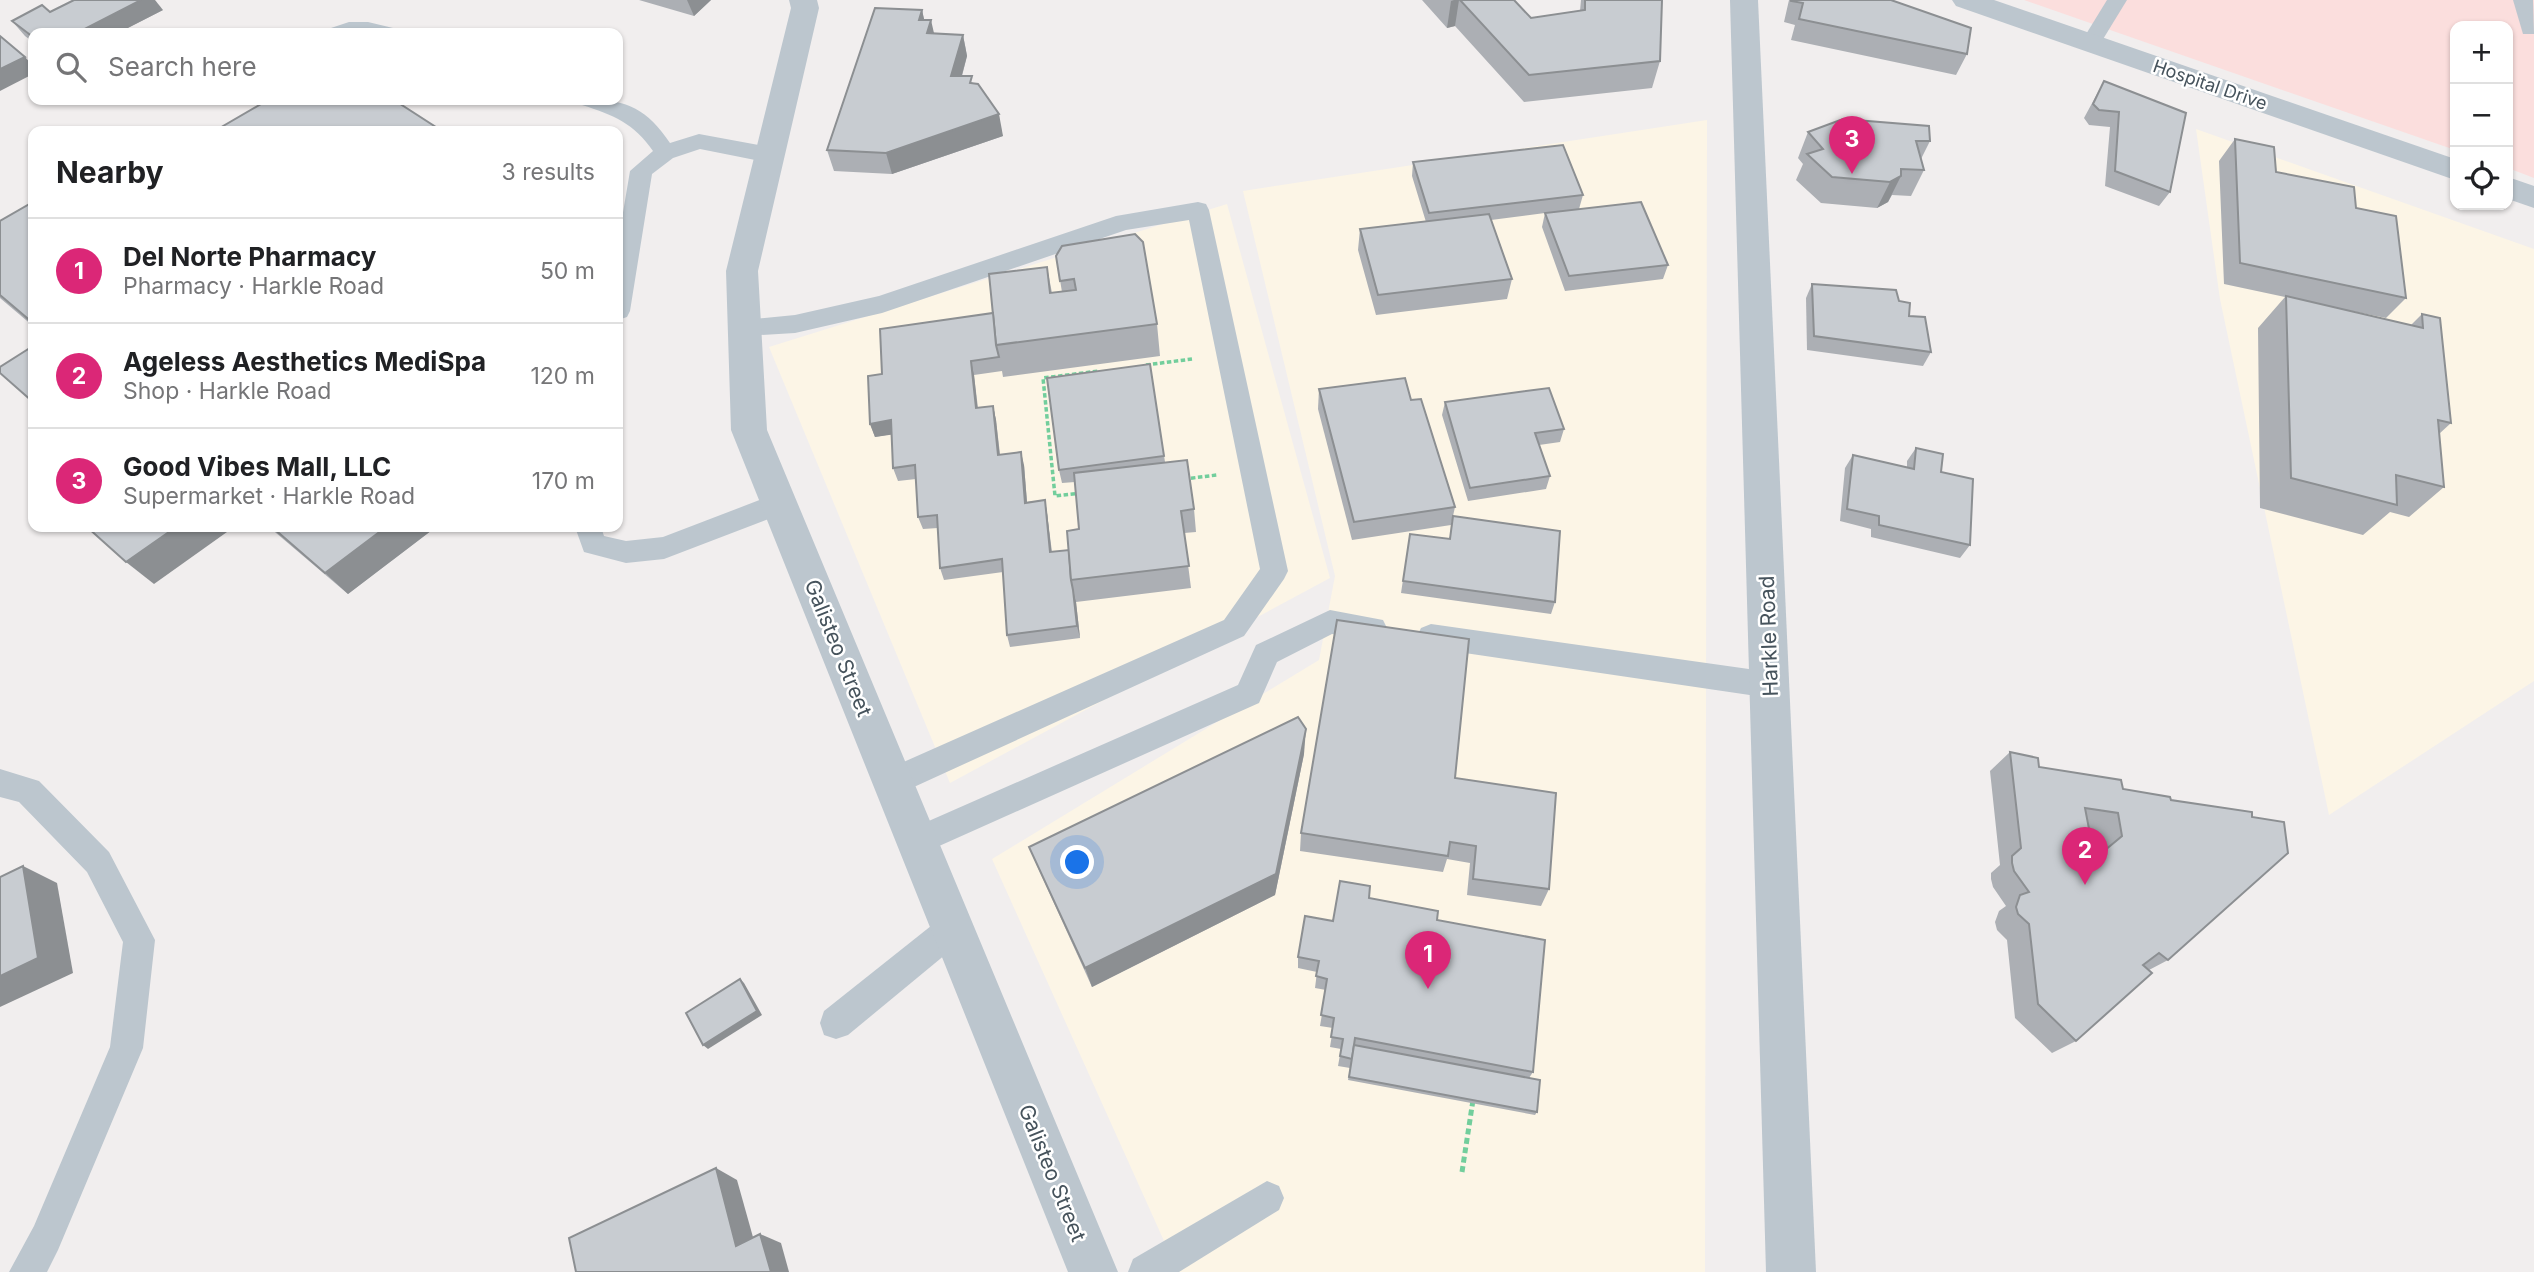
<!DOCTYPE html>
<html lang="en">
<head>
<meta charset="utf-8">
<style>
  :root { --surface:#fff; --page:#f2f2f2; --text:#202124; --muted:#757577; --line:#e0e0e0; --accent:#db2777 }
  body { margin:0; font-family:Inter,sans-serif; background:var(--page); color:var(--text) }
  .controls { position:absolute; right:21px; top:21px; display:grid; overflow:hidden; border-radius:14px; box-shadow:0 2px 5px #0004 }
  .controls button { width:63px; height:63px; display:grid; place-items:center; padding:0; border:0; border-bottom:2px solid var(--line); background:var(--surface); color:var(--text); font:35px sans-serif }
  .you { position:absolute; left:1078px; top:863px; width:24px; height:24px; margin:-18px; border:5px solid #fff; border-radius:50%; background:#1a73e8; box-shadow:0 0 0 10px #1a73e833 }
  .badge { display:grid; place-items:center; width:46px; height:46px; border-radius:50%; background:var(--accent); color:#fff; font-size:23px; font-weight:700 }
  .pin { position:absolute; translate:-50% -58px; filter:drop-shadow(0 2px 4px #0008) }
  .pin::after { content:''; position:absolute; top:37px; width:24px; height:21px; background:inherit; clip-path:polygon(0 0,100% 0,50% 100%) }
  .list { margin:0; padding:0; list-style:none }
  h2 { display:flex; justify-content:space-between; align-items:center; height:91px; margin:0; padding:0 28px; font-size:30px }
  h2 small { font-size:23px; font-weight:400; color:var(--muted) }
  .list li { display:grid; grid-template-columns:46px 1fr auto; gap:21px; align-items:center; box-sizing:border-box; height:105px; padding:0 28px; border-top:2px solid var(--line) }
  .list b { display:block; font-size:26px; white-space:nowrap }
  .list p { margin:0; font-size:23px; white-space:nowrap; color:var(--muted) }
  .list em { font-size:23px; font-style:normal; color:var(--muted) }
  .icon { flex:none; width:38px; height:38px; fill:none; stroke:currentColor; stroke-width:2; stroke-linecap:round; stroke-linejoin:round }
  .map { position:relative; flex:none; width:2534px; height:1272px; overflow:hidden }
  .search { position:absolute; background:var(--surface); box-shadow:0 2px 5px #0004; left:28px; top:28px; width:595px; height:77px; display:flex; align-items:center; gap:18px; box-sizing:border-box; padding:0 24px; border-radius:14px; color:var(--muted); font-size:26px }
  .panel { position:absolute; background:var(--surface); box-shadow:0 2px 5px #0004; left:28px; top:126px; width:595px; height:406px; border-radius:14px }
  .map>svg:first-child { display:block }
</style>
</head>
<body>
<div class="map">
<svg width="2534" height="1272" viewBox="0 0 2534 1272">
  <rect width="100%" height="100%" fill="#f1eeee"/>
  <g fill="#fcf5e6">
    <polygon points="1707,120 1705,1272 1178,1272 992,859 1319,660 1335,576 1243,191"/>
    <polygon points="2196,129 2534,249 2534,681 2329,815 2220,299"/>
    <polygon points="1227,204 1330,578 950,783 769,347"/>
  </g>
  <polygon fill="#fbdedd" points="2024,0 2534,0 2534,178 2508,168 2508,26 2455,26 2455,150"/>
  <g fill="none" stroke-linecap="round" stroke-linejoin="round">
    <g stroke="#72ce9c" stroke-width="3.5" stroke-dasharray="4.5 2.5" stroke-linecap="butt">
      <polyline points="1146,365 1192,359"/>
      <polyline points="1184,479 1217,475"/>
      <polyline points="1082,493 1055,496 1043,378 1099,371"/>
    </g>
    <polyline stroke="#72ce9c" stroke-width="5" stroke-dasharray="6 3.5" stroke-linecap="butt" points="1462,1172 1473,1100"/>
    <g fill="#bcc6ce" fill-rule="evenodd">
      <polygon points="2107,0 2127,0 2097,49 2083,49 2080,44"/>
      <polygon points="2513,0 2533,0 2534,34 2523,34"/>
      <polygon points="349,22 368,22 393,28 396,33 328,33 331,28"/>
      <path d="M579 100C623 98 645 106 670 143L699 134 770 147 778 150 781 155 778 160 770 163 700 149 673 158 652 174 630 311 627 317 618 320V242L630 171 653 151C634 123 613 115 582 105Z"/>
      <polygon points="1198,202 1206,204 1209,210 1288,571 1284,579 1244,636 903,792 892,796 881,792 877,782 881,772 1224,620 1260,569 1189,220 1126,230 882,313 795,333 744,336 735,333 732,327 735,321 795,315 879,296 1116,216"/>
      <polygon points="778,493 787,496 791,504 787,512 664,559 626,563 584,552 575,527 601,527 604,536 626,541 663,537"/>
      <polygon points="1330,610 1383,620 1387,628 1383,636 1373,640 1332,634 1277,662 1259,703 928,851 917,855 906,851 902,841 906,831 1238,685 1256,645"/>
      <polygon points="1431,624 1770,672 1780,676 1784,685 1780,694 1770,698 1431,648 1421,644 1417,636 1421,628"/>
      <polygon points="0,769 39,781 109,852 155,940 143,1048 58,1250 47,1272 9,1272 34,1226 110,1047 123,942 87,872 19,802 0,797"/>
      <polygon points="952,914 963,918 968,929 963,940 848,1035 836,1039 824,1035 820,1023 824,1011 941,918"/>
      <polygon points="1267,1181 1279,1186 1284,1198 1279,1210 1179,1272 1128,1272 1133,1259"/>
    </g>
    <polygon fill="#bcc6ce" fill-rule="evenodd" points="1730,0 1758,0 1816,1272 1766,1272"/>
    <g fill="#bcc6ce" fill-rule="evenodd">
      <polygon points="789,0 817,0 819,8 758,271 767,430 1118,1272 1068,1272 731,430 726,271 791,8"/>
      <polygon points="1952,0 1994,0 2455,159 2455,180 1956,6"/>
      <polygon points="2508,177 2534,186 2534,208 2508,199"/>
    </g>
  </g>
  <g fill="#acafb4" fill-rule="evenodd">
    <polygon points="639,0 711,0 694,16"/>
    <polygon points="1422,0 1514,0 1531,18 1580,11 1581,0 1662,0 1660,61 1652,88 1524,102 1455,26 1447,28"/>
    <polygon points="1789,0 1891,0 1967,54 1956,75 1791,40 1795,25 1784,22"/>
    <polygon points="163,10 118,33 33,33 33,42 25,36 12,21 50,12"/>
    <polygon points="922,10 924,20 934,33 963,35 967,56 962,76 973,83 1003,136 892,174 834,171 827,150"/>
    <polygon points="2104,81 2170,192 2159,206 2105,186 2110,127 2089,125 2084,118"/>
    <polygon points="1808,132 1930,141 1921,159 1924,170 1911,196 1892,195 1888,202 1877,208 1821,203 1796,180 1803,164 1798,158"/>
    <polygon points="2235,139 2276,172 2356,208 2406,298 2386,318 2347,310 2411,325 2422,314 2451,423 2439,434 2444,487 2409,517 2390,512 2363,535 2260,508 2258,328 2285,297 2224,284 2219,161"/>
    <polygon points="1413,162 1583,195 1579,209 1668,265 1663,279 1565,291 1542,227 1545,213 1491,220 1512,279 1507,299 1376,315 1358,250 1360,229 1426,222 1412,176"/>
    <polygon points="33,202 33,326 0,298 0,221"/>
    <polygon points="1056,256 1157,324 1160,356 1003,377 1002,371 974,375 978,408 993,406 996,420 1000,454 1024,465 1027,502 1045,500 1047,513 1052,552 1069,550 1079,529 1075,482 1062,483 1059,470 1150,364 1165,462 1194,509 1196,532 1184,533 1191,588 1076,602 1080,638 1010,647 1007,635 1003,572 944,580 940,568 938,528 923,529 918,517 916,479 898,481 893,468 892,434 875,437 870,424 882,374 993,313 1047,267 1052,293 1062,292"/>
    <polygon points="1812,284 1899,301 1931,352 1923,366 1807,350 1806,298"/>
    <polygon points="1319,389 1411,400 1455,507 1451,525 1352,540 1318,409"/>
    <polygon points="1445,402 1564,429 1560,442 1539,445 1550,476 1546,489 1468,501 1442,415"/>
    <polygon points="1916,448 1941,472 1970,545 1960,558 1871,537 1871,529 1840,521 1845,468 1853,455 1907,467 1907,461"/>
    <polygon points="1453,516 1555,602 1551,614 1401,593 1410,534 1450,539"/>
    <polygon points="269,527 436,527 348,594"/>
    <path d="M2010 752 2039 767 2123 789 2168 960 2149 970 2076 1041 2052 1053 2015 1018 2007 940 1997 930 1995 922 1999 911 2006 906 1993 887 1991 879V873L2000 865 1990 771ZM2089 830 2095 831 2099 854 2096 856 2094 855Z"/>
    <polygon points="1304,754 1275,895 1092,987 1038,868 1029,847"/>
    <polygon points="1455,778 1549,889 1541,906 1467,895 1470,863 1447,859 1443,872 1300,851 1301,833"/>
    <polygon points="1369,898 1437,920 1533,1072 1529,1078 1537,1112 1535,1115 1348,1080 1350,1068 1338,1066 1341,1049 1330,1047 1333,1028 1320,1026 1326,990 1315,988 1317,972 1298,968 1298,957 1333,921"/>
  </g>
  <g fill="#8c8f92">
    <polygon points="141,0 155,0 163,10 118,33 77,33"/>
    <polygon points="687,0 711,0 694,16"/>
    <polygon points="1454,0 1459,0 1455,26 1447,28 1451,1"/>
    <polygon points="922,10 927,32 931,20 936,42 932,54 919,20"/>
    <polygon points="963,35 967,56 956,97 951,76"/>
    <polygon points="25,57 33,66 33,74 0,91 0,69"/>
    <polygon points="999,114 1003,136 892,174 886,153"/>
    <polygon points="1901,176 1888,202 1877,208 1890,182"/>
    <polygon points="971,361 974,375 979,422 976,408"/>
    <polygon points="993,406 996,420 1001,468 998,455"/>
    <polygon points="891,420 896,434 875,437 870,424"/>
    <polygon points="1021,452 1024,465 1028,515 1025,503"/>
    <polygon points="1045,500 1047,513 1053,565 1050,552"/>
    <polygon points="176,527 234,527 154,584 126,562"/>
    <polygon points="386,527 436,527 348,594 325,573"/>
    <polygon points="1073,590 1076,602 1080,638 1077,626"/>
    <polygon points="1306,729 1304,754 1275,895 1092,987 1085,968"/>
    <polygon points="23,866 57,883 73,973 0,1007 0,976"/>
    <polygon points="740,979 744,983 762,1015 708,1049 703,1045"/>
    <polygon points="716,1168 737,1180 758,1255 736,1246"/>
    <polygon points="760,1234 781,1243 789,1272 771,1272"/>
  </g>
  <g fill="#c8ccd1" stroke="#8c8f92" stroke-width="2" fill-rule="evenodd">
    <polygon points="74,0 141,0 77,33 33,33 33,37 12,21 42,5 50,12"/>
    <polygon points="1460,0 1514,0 1531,18 1585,10 1585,0 1662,0 1660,61 1529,75"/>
    <polygon points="1791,0 1891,0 1971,28 1967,54 1799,19 1803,3 1791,1"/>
    <polygon points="875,8 922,10 919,20 931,20 927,33 963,35 951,76 972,76 970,83 978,84 999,114 886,153 827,150"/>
    <polygon points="0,36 25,57 0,69"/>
    <polygon points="2104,81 2186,113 2170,192 2115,171 2119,112 2099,110 2093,104"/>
    <polygon points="268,100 293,100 298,103 304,100 394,100 442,131 221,131 218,129"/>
    <polygon points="1843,119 1929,126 1930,141 1916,141 1924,170 1901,169 1901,176 1890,182 1832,177 1807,154 1823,149 1808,132"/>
    <polygon points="2235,139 2274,147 2276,172 2354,187 2356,208 2396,216 2406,298 2240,263"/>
    <polygon points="1563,145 1583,195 1429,213 1413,162"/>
    <polygon points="33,202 33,323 0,295 0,221"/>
    <polygon points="1641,202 1668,265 1569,276 1545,213"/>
    <polygon points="1489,214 1512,279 1378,295 1360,229"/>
    <polygon points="1135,234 1143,242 1157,324 996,345 989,274 1047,267 1050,293 1076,290 1074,279 1060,281 1056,256 1062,246"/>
    <polygon points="1812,284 1896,290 1899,301 1910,303 1909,316 1925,317 1931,352 1814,336"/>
    <polygon points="2286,296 2423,328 2422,314 2440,318 2451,423 2438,420 2444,487 2396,475 2397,505 2291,478"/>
    <polygon points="993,313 996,345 999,357 971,361 976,408 993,406 998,455 1021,452 1025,503 1045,500 1050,552 1069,550 1071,580 1073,590 1077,626 1007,635 1002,559 940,568 937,515 918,517 915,465 893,468 891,420 870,424 868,376 882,374 880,329"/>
    <polygon points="33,346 33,402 0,373 0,367"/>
    <polygon points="1150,364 1164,456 1059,470 1047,378"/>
    <polygon points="1405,378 1411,400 1421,399 1455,507 1354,522 1319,389"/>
    <polygon points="1549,388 1564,429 1535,433 1550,476 1470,488 1445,402"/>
    <polygon points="1916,448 1943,454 1941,472 1973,479 1970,545 1879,525 1879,516 1847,509 1853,455 1914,469"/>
    <polygon points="1187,460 1194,509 1181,511 1189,566 1071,580 1067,531 1079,529 1074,473"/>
    <polygon points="1453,516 1560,531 1555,602 1403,581 1410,534 1450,539"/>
    <polygon points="87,527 176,527 126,562"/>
    <polygon points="272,527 386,527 325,573"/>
    <polygon points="1337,620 1469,639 1455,778 1556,793 1549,889 1473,879 1476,846 1450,842 1448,856 1301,833"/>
    <polygon points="1298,717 1306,729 1276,874 1085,968 1029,847"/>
    <path d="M2010 752 2038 758 2039 767 2121 780 2123 789 2170 797 2171 800 2252 812V817L2284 822 2288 853 2168 960 2159 953 2143 965 2152 973 2076 1041 2038 1004 2029 924 2018 914 2016 907 2020 895 2029 892 2014 871 2012 863V856L2021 848ZM2085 808 2118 813 2122 836 2098 856 2094 855Z"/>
    <polygon points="23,866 38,958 0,976 0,877"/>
    <polygon points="1340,881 1370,886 1369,898 1438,911 1437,920 1545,940 1533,1072 1355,1038 1352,1059 1340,1056 1343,1039 1331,1037 1334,1018 1321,1015 1327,979 1316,976 1319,961 1298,957 1305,916 1333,921"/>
    <polygon points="740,979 757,1011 703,1045 686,1013"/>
    <polygon points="1354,1045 1540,1080 1537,1112 1349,1077"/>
    <polygon points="716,1168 736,1246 760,1234 771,1272 576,1272 569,1238"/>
  </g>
  <g text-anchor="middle" stroke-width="5" stroke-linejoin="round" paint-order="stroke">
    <g font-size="18" fill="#46535c" stroke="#fff">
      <text transform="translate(2210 85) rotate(19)" y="6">Hospital Drive</text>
    </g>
    <g font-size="21" fill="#46535c" stroke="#fff">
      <text transform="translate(1769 636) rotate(-92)" y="7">Harkle Road</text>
      <text transform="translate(838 648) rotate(68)" y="7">Galisteo Street</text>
      <text transform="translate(1052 1173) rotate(68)" y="7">Galisteo Street</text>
    </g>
  </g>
</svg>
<div class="controls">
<button>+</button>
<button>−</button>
<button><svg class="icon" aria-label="locate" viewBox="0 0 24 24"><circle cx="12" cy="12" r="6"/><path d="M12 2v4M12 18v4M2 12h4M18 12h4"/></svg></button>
</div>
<div class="you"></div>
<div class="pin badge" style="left:1428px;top:989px">1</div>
<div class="pin badge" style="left:2085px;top:885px">2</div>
<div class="pin badge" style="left:1852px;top:174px">3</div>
<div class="search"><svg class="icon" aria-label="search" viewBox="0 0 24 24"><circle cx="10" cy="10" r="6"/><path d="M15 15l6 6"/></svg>Search here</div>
<section class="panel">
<h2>Nearby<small>3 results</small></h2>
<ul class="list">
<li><span class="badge">1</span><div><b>Del Norte Pharmacy</b><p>Pharmacy · Harkle Road</p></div><em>50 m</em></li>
<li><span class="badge">2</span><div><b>Ageless Aesthetics MediSpa</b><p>Shop · Harkle Road</p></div><em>120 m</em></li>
<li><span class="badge">3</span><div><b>Good Vibes Mall, LLC</b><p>Supermarket · Harkle Road</p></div><em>170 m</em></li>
</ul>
</section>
</div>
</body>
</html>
